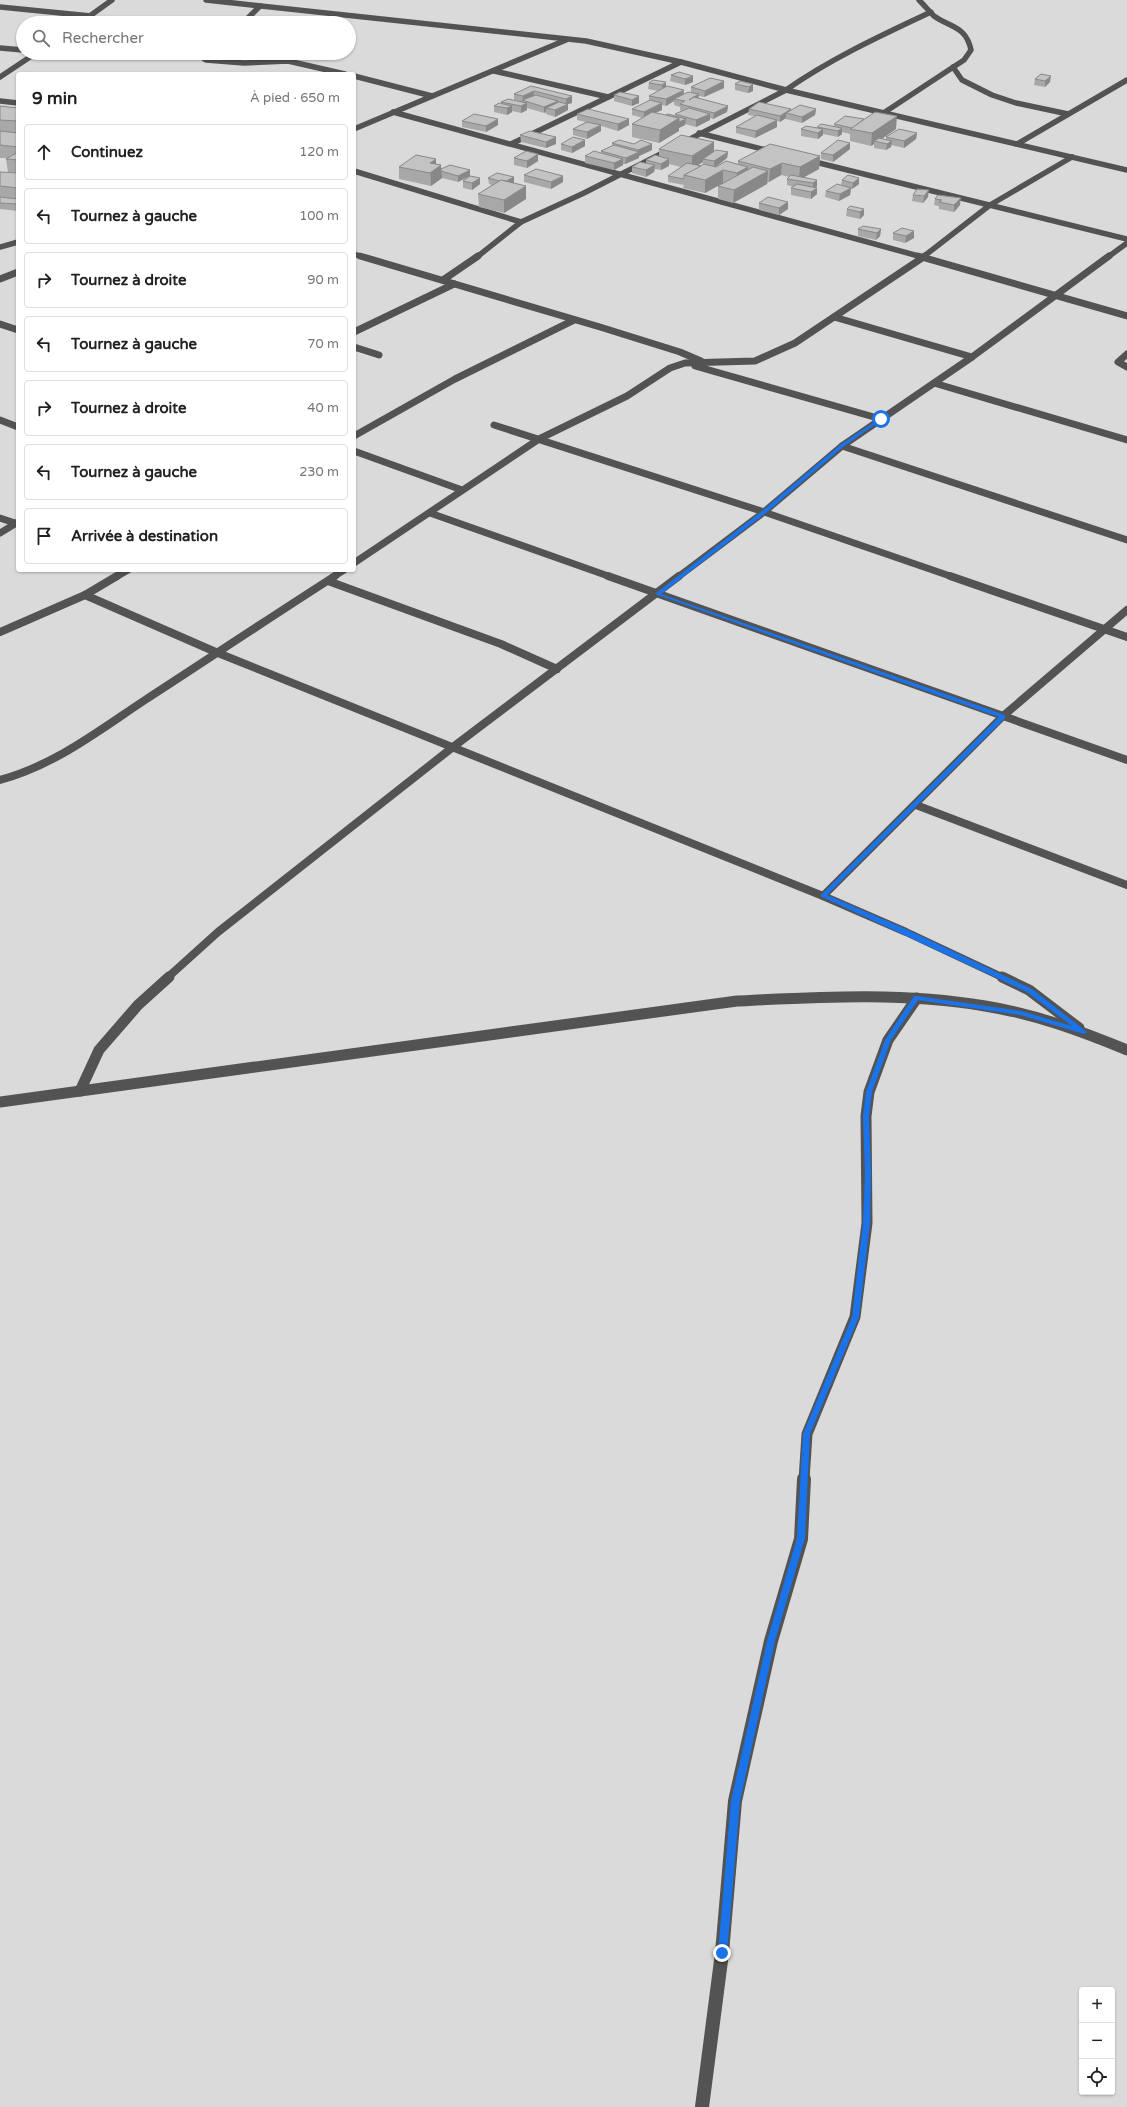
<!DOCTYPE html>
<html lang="fr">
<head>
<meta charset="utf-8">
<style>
  :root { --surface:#fff; --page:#f2f2f2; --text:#202124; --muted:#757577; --line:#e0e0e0 }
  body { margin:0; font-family:"Varela Round",sans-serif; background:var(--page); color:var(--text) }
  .controls { position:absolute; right:12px; bottom:12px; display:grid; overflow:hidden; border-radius:4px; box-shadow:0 1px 3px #0004 }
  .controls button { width:36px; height:36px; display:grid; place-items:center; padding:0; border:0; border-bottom:1px solid var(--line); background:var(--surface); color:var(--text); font:20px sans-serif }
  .stop { position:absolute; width:12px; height:12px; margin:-9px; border:3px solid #1a73e8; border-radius:50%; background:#fff }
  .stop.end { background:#1a73e8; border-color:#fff; box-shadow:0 1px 4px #0008 }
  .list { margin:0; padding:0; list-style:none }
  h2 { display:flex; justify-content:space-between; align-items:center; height:52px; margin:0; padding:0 16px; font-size:17px }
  h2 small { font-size:13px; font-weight:400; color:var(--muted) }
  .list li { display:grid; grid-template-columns:26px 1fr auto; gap:12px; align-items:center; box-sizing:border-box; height:56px; margin:0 8px 8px; padding:0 8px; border:1px solid var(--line); border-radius:4px }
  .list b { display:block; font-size:15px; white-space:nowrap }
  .list em { font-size:13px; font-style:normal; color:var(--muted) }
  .icon { flex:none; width:22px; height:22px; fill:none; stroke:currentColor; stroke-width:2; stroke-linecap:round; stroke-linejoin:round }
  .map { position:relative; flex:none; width:1127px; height:2107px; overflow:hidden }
  .search { position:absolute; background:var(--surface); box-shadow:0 1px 3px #0004; left:16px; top:16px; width:340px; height:44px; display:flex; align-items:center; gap:10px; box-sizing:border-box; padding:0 14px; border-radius:22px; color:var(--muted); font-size:15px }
  .panel { position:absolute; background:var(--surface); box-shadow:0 1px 3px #0004; left:16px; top:72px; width:340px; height:500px; border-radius:4px }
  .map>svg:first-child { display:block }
</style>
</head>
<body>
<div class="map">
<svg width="1127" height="2107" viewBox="0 0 1127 2107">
  <rect width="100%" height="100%" fill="#fff"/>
  <path fill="#dadada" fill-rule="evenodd" d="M0 0H1127V2107H0ZM23 23H349V53H23ZM18 74H354V570H18ZM1082 1990H1112V2092H1082Z"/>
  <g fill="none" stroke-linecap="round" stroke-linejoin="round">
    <g stroke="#535353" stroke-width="5.5">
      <polyline points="206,0 586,41 681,62 786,90 1127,170"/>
      <polyline points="0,7 91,16"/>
      <polyline points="80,23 112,0"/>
      <polyline points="243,23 260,6"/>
      <polyline points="0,48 23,50"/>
      <polyline points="205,53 203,58 206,60 244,63 288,61 345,74"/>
      <polyline points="953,67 962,80 992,95 1016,103 1068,114"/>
      <polyline points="494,71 608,97"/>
      <polyline points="354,76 432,96"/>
      <polyline points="0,77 36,53"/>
      <polyline points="0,101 18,103"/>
      <polyline points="393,112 922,257"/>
      <path d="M885 112 964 60 971 50C966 26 951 28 934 16 929 11 924 5 919 0"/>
      <polyline points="354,129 566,40"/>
      <polyline points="699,133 774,152"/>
      <polyline points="511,144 681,62"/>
      <polyline points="1017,144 1127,80"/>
      <polyline points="807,160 1127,239"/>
      <path d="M354 171 521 222 584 193 786 90C830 59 882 35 931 12"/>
      <polyline points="0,247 18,242"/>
      <polyline points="354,254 363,257"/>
      <polyline points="477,257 521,222"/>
      <polyline points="923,257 990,205 1072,157"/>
      <polyline points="1108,257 1127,243"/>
    </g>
    <g stroke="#535353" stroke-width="7">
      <polyline points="360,256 600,327 680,352 701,361"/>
      <polyline points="918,256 1127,316"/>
      <polyline points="0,279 18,272"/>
      <polyline points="443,280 478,256"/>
      <polyline points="834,317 972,357"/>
      <polyline points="0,324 18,330"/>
      <polyline points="354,332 454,284"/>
      <polyline points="354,347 379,355"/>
      <polyline points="1127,354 1118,362 1127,367"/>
      <polyline points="695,366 881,419"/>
      <polyline points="934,383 1127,440"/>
      <polyline points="0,420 18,427"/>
      <polyline points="494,425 764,512 953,577"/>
      <polyline points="354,436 455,379 574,320"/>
      <polyline points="842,446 1127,540"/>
      <polyline points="354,451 462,490"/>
      <polyline points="430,513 611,577"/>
      <polyline points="0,518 18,524"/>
      <polyline points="0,533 18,522"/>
      <polyline points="354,563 539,439 627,396 670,368 685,363 755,361 795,343 925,256"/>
      <polyline points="116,577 128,570"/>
      <polyline points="333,577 344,570"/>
      <polyline points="678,577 764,512 842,446 972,357 1109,256"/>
    </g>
    <g stroke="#535353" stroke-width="8">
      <polyline points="608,576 1127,760"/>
      <polyline points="950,576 1127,637"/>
      <polyline points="328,581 501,644 557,669"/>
      <polyline points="85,595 218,653 823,896 906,932 1004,978"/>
      <polyline points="0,632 85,595 117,576"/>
      <path d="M0 780C55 765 98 731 145 700 208 659 271 617 335 576"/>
      <polyline points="916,805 1127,885"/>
      <polyline points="823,896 1003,716 1127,610"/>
      <polyline points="167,978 218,932 453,747 679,576"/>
    </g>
    <g stroke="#535353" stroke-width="11">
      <polyline points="1002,977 1029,990 1079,1028"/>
      <polyline points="80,1091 99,1050 138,1005 169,977"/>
      <path d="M0 1102 737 1001C820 997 903 992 985 1006 1035 1014 1081 1031 1127 1050"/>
      <polyline points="804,1480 807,1434 855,1317 867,1223 866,1116 869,1092 888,1040 917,998"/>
    </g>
    <polyline stroke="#535353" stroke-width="14" points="702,2107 722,1953 735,1801 771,1641 801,1539 804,1479"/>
  </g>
  <g fill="#a8a8a8" fill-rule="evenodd">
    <polygon points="679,72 693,82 685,85 670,81 671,75"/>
    <polygon points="1041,74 1050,82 1045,87 1034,85 1035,79"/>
    <path d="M653 80 666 86 684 90V94L691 92V87L724 88 704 97 699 96 698 98 728 106 727 112 713 119 710 118V120L696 127 685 124V125L679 128V131L659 143 632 137V124L643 118 632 115V109L649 101V96L659 91 648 89 649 83ZM674 101V105L680 107V110L682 111 675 114V116L666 115 655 113 662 110V105L666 106Z"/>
    <polygon points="740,81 753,91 748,93 735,90 735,84"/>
    <polygon points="531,86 572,96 572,103 568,104 568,110 555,117 546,114 546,112 544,113 527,108 527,110 521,113 512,111 512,112 507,115 494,112 494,106 501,103 501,102 514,100 514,94"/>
    <polygon points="614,95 639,96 639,103 632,106 614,101"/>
    <polygon points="0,106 18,108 18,173 8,172 6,159 7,158 0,158"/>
    <polygon points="749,109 791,109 791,111 816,109 815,115 802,123 786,119 786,118 780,122 777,121 777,127 755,138 736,133 736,127 755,116 748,115"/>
    <polygon points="577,114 629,125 618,131 601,126 601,131 587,139 573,135 573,129 586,122 577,120"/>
    <polygon points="462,121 498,125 486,132 462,127"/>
    <polygon points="834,124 896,129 882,139 886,140 886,137 917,133 916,139 904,148 891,145 891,147 886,150 874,148 874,144 871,146 850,141 850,134 842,132 842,134 838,137 823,134 823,135 818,139 801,136 801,129 817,128 817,127 834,126"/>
    <polygon points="520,135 556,144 546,148 521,142"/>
    <polygon points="585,140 585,146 572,153 561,150 561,144"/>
    <polygon points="612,143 652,150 639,156 639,158 625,164 623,164 623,165 614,170 585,163 585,156 601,153 601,151 612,146"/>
    <path d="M659 149 728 152 727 158 716 167 738 164V161L820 156 819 169 804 177 817 180V186L816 188 817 194 811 199 791 195V188L794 187 787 185V179L789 177 781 175 769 182H768L767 184 733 203 718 199V186L724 183H723L705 193 683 188 684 185 668 182V176L681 167 669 164V166L661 170 655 169 654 172 646 177 632 173V167L646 163V160L659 156ZM703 162V165L701 166 698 165Z"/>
    <polygon points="850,149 833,162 821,159 821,153"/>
    <polygon points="538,154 538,161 527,168 514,165 514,158"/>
    <polygon points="436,164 441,165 441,169 470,170 470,176 480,184 472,190 463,188 463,181 469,176 458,182 442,178 431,186 399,179 399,167"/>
    <polygon points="0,172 18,173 18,211 0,209"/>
    <polygon points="524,175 563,182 551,189 524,182"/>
    <polygon points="514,177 514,183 526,186 526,199 504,213 479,207 478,194 492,185 489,184 488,178"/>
    <polygon points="842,180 859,184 852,189 851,189 850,195 839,201 825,197 826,191 841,185"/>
    <polygon points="913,195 928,197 923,203 912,201"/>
    <polygon points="938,195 960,205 954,212 939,209 939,206 934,205 935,199"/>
    <polygon points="788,202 788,209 779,215 759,210 759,203"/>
    <polygon points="847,209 864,209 864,215 860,219 846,216"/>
    <polygon points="858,229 881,229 880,236 876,240 858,236"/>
    <polygon points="893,233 914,238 905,243 893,240"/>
  </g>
  <g fill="#888">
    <polygon points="693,76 693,82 685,85 685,79"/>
    <polygon points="1051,76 1050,82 1045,87 1045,81"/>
    <polygon points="724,81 724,88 704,97 705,91"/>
    <polygon points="666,82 666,89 662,91 662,85"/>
    <polygon points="753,84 753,91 748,93 749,87"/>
    <polygon points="684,90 683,96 674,99 674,101 666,106 666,99"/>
    <polygon points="534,91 534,98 523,101 523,96"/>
    <polygon points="699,94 698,100 689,100"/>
    <polygon points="572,96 572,103 568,104 568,110 555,117 555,110 566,105 566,99"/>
    <polygon points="639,96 639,103 632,106 632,100"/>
    <polygon points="558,101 558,107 546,108 546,112 544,113 544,107"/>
    <polygon points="527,103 527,110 521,113 521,106"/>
    <polygon points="662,103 662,110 644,118 644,112"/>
    <polygon points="512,106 512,112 507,115 507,108"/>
    <polygon points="728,106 727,112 713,119 714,113"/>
    <polygon points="791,109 790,114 786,113 786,118 780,122 780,116"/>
    <polygon points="816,109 815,115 802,123 802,117"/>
    <polygon points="710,114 710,120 696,127 696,120"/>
    <polygon points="897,116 896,129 877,142 874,141 874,144 871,146 872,133"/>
    <polygon points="679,118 686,119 685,125 679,128 679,131 659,143 660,130"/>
    <polygon points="498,119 498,125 486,132 486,126"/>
    <polygon points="629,119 629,125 618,131 618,124"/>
    <polygon points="777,120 777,127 755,138 756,131"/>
    <polygon points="601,125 601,131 587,139 587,132"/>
    <polygon points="842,128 842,134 838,137 838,131"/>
    <polygon points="823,129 823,135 818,139 818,133"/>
    <polygon points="917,133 916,139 904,148 904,141"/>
    <polygon points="556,137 556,144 546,148 546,142"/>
    <polygon points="585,140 585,146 572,153 572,147"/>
    <polygon points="892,141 891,147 886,150 887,144"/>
    <polygon points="714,142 714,155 703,159 703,162 692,169 692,156"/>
    <polygon points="850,143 850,149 833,162 833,155"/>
    <polygon points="652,144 652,150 639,156 639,158 625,164 626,158 638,152 638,150"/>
    <polygon points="728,152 727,158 714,168 714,161"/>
    <polygon points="538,154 538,161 527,168 527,161"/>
    <polygon points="820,156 819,169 799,180 800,167"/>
    <polygon points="436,159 436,169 441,165 442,178 431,186 430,163"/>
    <polygon points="623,159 623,165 614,170 614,163"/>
    <polygon points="669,159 669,166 661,170 661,164"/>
    <polygon points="782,163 781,175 769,182 770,169"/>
    <polygon points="655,165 654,172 646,177 646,170"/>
    <polygon points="748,167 748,180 736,186 737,173"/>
    <polygon points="470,170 470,176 458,182 458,176"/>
    <polygon points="723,170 723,183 705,193 705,180"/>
    <polygon points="768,171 767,184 733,203 734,190"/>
    <polygon points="563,176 563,182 551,189 551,182"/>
    <polygon points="514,177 514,184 504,182"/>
    <polygon points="480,178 480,184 472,190 472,183"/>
    <polygon points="859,178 859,184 852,189 853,183"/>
    <polygon points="817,180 817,186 813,190 813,183"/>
    <polygon points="526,186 526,199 504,213 504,200"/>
    <polygon points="817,188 817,194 811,199 811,192"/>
    <polygon points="851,188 850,195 839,201 840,194"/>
    <polygon points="929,190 928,197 923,203 924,196"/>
    <polygon points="961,198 960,205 954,212 954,205"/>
    <polygon points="788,202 788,209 779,215 779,208"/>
    <polygon points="864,209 864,215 860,219 860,212"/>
    <polygon points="881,229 880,236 876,240 877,233"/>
    <polygon points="914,231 914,238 905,243 906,236"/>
  </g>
  <g fill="#c3c3c3" stroke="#888">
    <polygon points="679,72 693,76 685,79 671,75"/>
    <polygon points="1041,74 1051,76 1045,81 1035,79"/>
    <polygon points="710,78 724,81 705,91 691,87"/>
    <polygon points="653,80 666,82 662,85 649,83"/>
    <polygon points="740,81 753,84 749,87 735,84"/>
    <polygon points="531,86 572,96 566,99 534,91 523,96 514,94"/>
    <polygon points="667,86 684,90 666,99 649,96"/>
    <polygon points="620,92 639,96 632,100 614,95"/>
    <polygon points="688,92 699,94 689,100 694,97 728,106 714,113 680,104 685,101 674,99"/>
    <polygon points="536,95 558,101 544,107 522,100"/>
    <polygon points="508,99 527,103 521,106 501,102"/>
    <polygon points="650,100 662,103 644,112 632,109"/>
    <polygon points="559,102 568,104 555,110 546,108"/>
    <polygon points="759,102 791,109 780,116 749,109"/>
    <polygon points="499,103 512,106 507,108 494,106"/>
    <polygon points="800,105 816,109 802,117 786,113"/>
    <polygon points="0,106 18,108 18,121 0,120"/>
    <polygon points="689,108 710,114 696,120 675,114"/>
    <polygon points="588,109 629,119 618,124 577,114"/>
    <polygon points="652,112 679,118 660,130 632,124"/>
    <polygon points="875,112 897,116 872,133 850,129"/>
    <polygon points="474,114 498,119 486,126 462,121"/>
    <polygon points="668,114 686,119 679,122 679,118 666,115"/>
    <polygon points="757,115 777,120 756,131 736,127"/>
    <polygon points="845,116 864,119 852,128 834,124"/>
    <polygon points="587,122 601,125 587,132 573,129"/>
    <polygon points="821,124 842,128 838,131 817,127"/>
    <polygon points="806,126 823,129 818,133 801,129"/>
    <polygon points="899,129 917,133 904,141 886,137"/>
    <polygon points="0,131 18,133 18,147 0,145"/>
    <polygon points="530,131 556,137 546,142 520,135"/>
    <polygon points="681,135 714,142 692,156 659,149"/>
    <polygon points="573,137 585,140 572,147 561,144"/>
    <polygon points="879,138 892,141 887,144 874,141"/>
    <polygon points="619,140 634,144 641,140 652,144 638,150 612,143"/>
    <polygon points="838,140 850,143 833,155 821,153"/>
    <polygon points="770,144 820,156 800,167 782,163 770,169 738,161"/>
    <polygon points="614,145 639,152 626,158 601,151"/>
    <polygon points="716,150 728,152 714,161 703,159"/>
    <polygon points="526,151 538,154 527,161 514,158"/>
    <polygon points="594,151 623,159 614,163 585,156"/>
    <polygon points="18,152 18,160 6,159"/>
    <polygon points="416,155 436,159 430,163 441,165 430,173 399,167"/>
    <polygon points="655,155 669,159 661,164 646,160"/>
    <polygon points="726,161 748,167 737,173 723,170 705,180 684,175 704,164 716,167"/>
    <polygon points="640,162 655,165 646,170 632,167"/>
    <polygon points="687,163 701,166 684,175 684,179 668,176"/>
    <polygon points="450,165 470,170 458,176 441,171 441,169"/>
    <polygon points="753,167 768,171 734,190 718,186"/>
    <polygon points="536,169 563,176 551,182 524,175"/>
    <polygon points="0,172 18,173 18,188 0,186"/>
    <polygon points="497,173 514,177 506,181 501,180 500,181 488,178"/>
    <polygon points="791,175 817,180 813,183 787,179"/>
    <polygon points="848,175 859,178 853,183 842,180"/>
    <polygon points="470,176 480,178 472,183 463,181"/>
    <polygon points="501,180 526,186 504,200 478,194"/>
    <polygon points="797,184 817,188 811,192 791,188"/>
    <polygon points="837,184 851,188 840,194 826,191"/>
    <polygon points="917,189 929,190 924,196 913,195"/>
    <polygon points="938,195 961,198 954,205 939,202 942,200 935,199"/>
    <polygon points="0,197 18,199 18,203 17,204 0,203"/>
    <polygon points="768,197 788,202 779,208 759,203"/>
    <polygon points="850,206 864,209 860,212 847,209"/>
    <polygon points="863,226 881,229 877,233 858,229"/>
    <polygon points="902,228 914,231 906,236 893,233"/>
  </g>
  <polygon fill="#1a73e8" points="880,418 883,419 843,447 766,513 661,594 1005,715 1005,718 827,895 908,930 1032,989 1087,1032 1084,1034 1020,1015 918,1000 891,1040 872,1092 869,1116 871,1173 870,1223 859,1317 810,1434 805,1538 775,1641 740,1801 727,1953 722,1958 718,1953 731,1801 767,1641 797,1538 803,1434 852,1317 863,1223 865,1173 863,1116 866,1092 885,1040 914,996 917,996 1021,1011 1072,1026 1027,992 820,896 999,717 655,594 762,511 840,445"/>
</svg>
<div class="controls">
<button>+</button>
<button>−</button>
<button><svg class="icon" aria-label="locate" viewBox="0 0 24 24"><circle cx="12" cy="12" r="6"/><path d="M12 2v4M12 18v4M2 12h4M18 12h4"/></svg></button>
</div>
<div class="stop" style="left:881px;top:419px"></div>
<div class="stop end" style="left:722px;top:1953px"></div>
<div class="search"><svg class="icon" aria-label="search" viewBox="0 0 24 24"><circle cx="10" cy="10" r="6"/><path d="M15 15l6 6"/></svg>Rechercher</div>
<section class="panel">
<h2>9 min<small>À pied · 650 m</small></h2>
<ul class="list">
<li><svg class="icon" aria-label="ahead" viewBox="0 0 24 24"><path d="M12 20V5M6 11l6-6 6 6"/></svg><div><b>Continuez</b></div><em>120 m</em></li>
<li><svg class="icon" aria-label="left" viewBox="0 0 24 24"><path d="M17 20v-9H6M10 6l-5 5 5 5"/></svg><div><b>Tournez à gauche</b></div><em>100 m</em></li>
<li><svg class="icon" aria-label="right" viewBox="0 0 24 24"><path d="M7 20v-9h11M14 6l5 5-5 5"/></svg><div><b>Tournez à droite</b></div><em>90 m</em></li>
<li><svg class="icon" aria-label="left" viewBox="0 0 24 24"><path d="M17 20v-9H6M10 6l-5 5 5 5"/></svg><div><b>Tournez à gauche</b></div><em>70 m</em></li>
<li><svg class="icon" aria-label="right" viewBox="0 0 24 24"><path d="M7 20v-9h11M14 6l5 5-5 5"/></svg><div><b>Tournez à droite</b></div><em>40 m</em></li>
<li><svg class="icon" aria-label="left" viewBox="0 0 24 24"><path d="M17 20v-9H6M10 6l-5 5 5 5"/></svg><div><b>Tournez à gauche</b></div><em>230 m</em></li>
<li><svg class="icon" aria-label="arrive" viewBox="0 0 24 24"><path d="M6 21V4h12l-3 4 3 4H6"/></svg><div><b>Arrivée à destination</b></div></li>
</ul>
</section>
</div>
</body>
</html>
